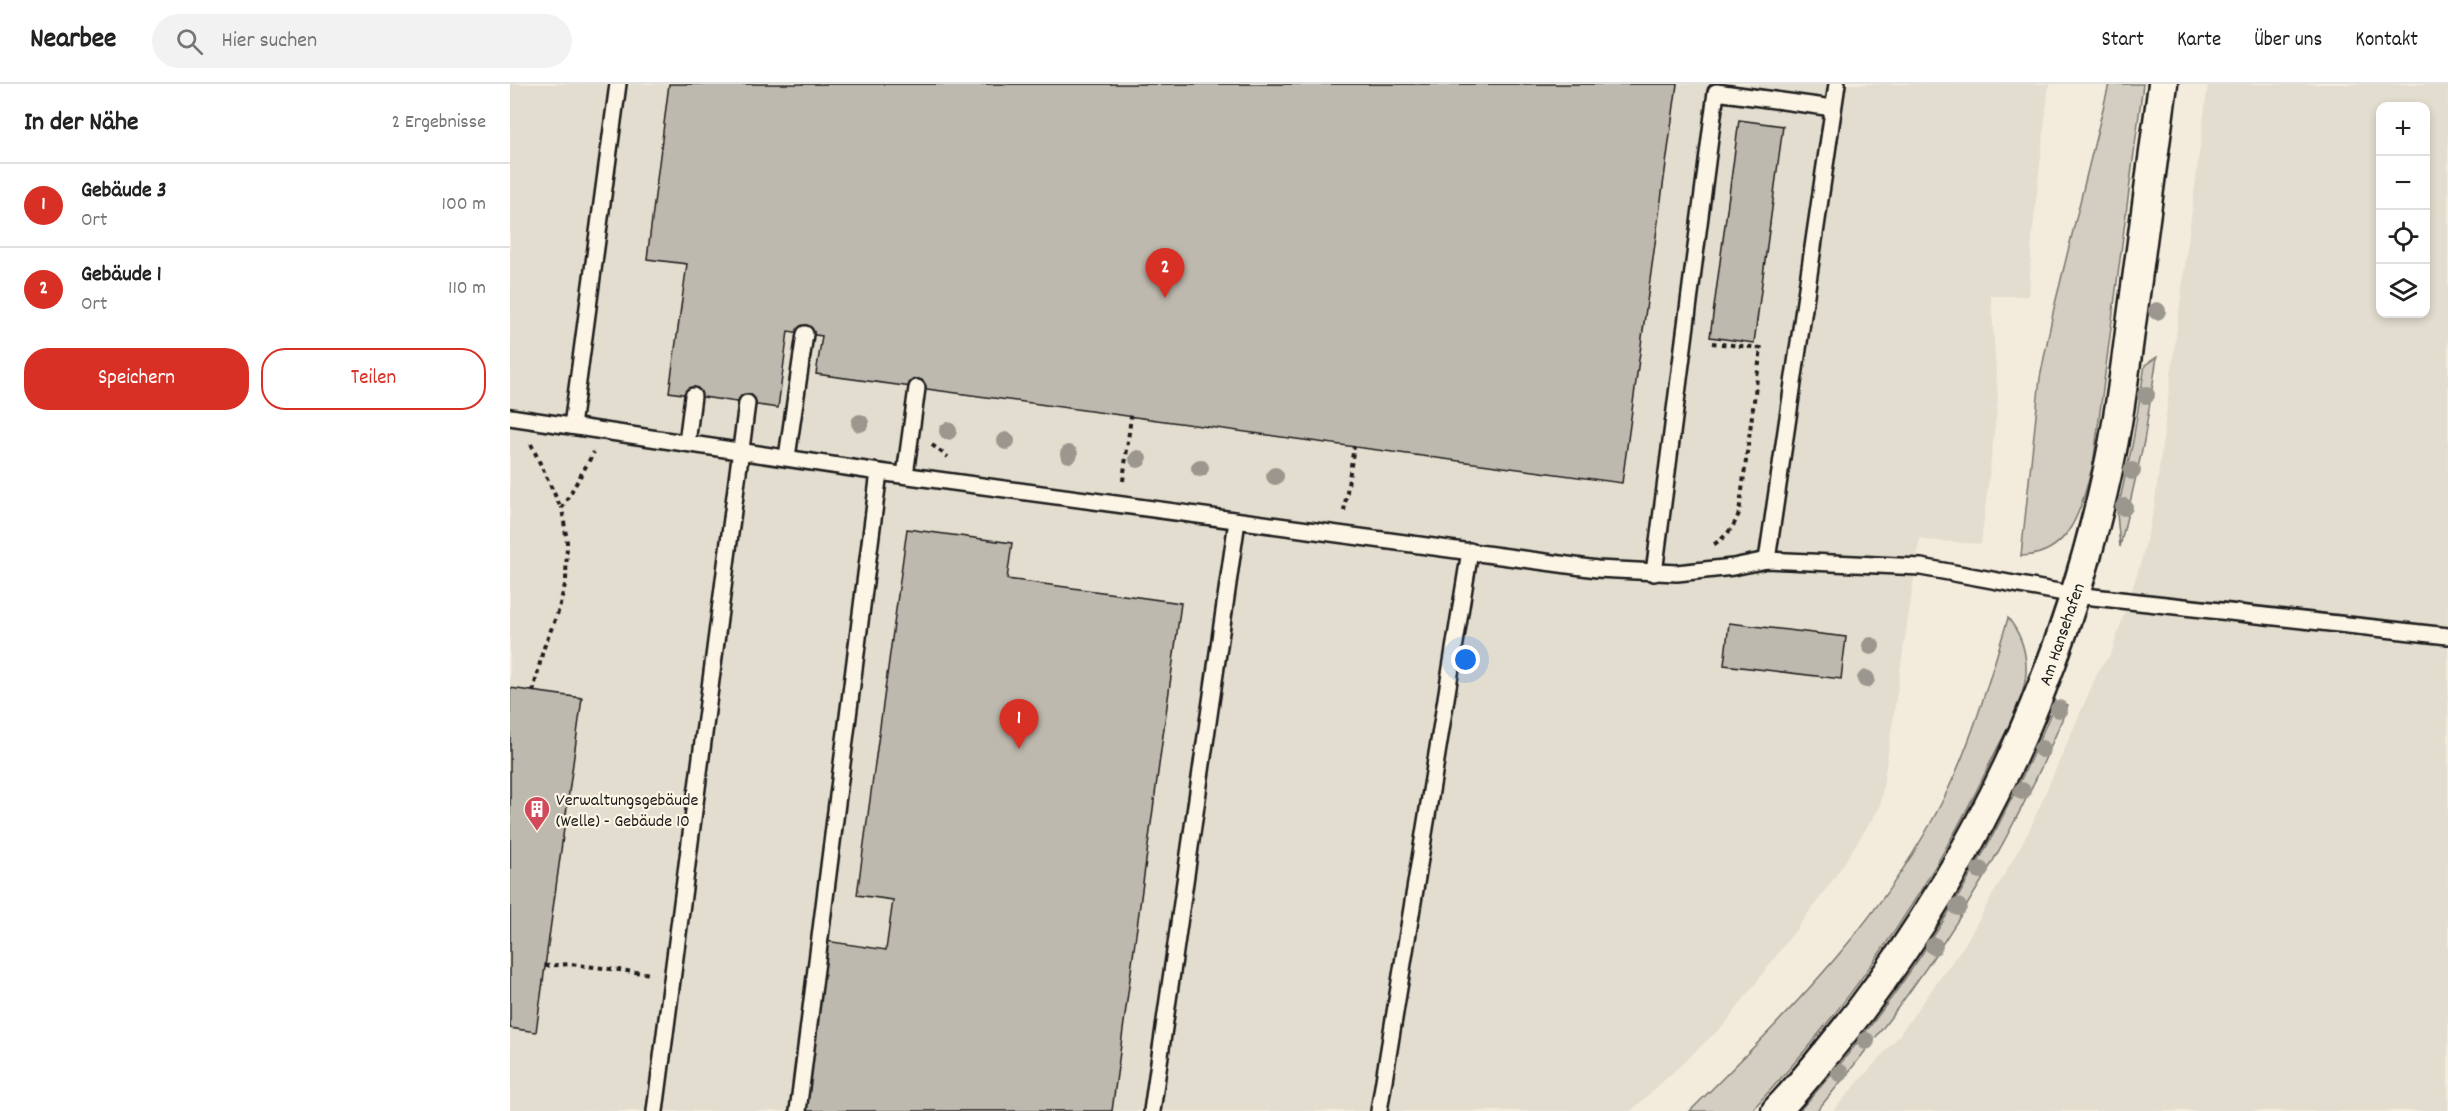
<!DOCTYPE html>
<html lang="de">
<head>
<meta charset="utf-8">
<style>
  :root { --surface:#fff; --page:#f2f2f2; --text:#222; --muted:#767676; --line:#e0e0e0; --accent:#d93025 }
  body { margin:0; font-family:Dekko,sans-serif; background:var(--page); color:var(--text) }
  .controls { position:absolute; right:18px; top:18px; display:grid; overflow:hidden; border-radius:12px; box-shadow:0 3px 9px #0003 }
  .controls button { width:54px; height:54px; display:grid; place-items:center; padding:0; border:0; border-bottom:2px solid var(--line); background:var(--surface); color:var(--text); font:30px sans-serif }
  .you { position:absolute; left:956px; top:576px; width:21px; height:21px; margin:-15px; border:4px solid #fff; border-radius:50%; background:#1a73e8; box-shadow:0 0 0 9px #1a73e833 }
  .badge { display:grid; place-items:center; width:39px; height:39px; border-radius:50%; background:var(--accent); color:#fff; font-size:20px; font-weight:700 }
  .pin { position:absolute; translate:-50% -50px; filter:drop-shadow(0 2px 3px #0008) }
  .pin::after { content:''; position:absolute; top:32px; width:21px; height:18px; background:inherit; clip-path:polygon(0 0,100% 0,50% 100%) }
  .list { margin:0; padding:0; list-style:none }
  h2 { display:flex; justify-content:space-between; align-items:center; height:78px; margin:0; padding:0 24px; font-size:26px }
  h2 small { font-size:20px; font-weight:400; color:var(--muted) }
  .list li { display:grid; grid-template-columns:39px 1fr auto; gap:18px; align-items:center; box-sizing:border-box; height:84px; padding:0 24px; border-top:2px solid var(--line) }
  .list b { display:block; font-size:22px; white-space:nowrap }
  .list p { margin:0; font-size:20px; white-space:nowrap; color:var(--muted) }
  .list em { font-size:20px; font-style:normal; color:var(--muted) }
  .actions { display:flex; gap:12px; padding:18px 24px }
  .actions a { flex:1; padding:14px 0; border:2px solid var(--accent); border-radius:24px; text-align:center; font-size:21px; color:var(--accent) }
  .actions .main { background:var(--accent); color:#fff }
  .icon { flex:none; width:33px; height:33px; fill:none; stroke:currentColor; stroke-width:2; stroke-linecap:round; stroke-linejoin:round }
  .map { position:relative; flex:none; width:1938px; height:1027px; overflow:hidden }
  header { display:flex; align-items:center; gap:36px; box-sizing:border-box; height:84px; padding:0 30px; background:var(--surface); border-bottom:2px solid var(--line) }
  header strong { font-size:28px }
  nav { display:flex; gap:33px; margin-inline-start:auto; font-size:21px }
  .search { width:420px; height:54px; background:var(--page); display:flex; align-items:center; gap:15px; box-sizing:border-box; padding:0 21px; border-radius:33px; color:var(--muted); font-size:22px }
  main { display:flex }
  aside { flex:1; background:var(--surface) }
  .map>svg:first-child { display:block }
</style>
</head>
<body>
<header>
<strong>Nearbee</strong>
<div class="search"><svg class="icon" aria-label="search" viewBox="0 0 24 24"><circle cx="10" cy="10" r="6"/><path d="M15 15l6 6"/></svg>Hier suchen</div>
<nav><a>Start</a><a>Karte</a><a>Über uns</a><a>Kontakt</a></nav>
</header>
<main>
<aside>
<h2>In der Nähe<small>2 Ergebnisse</small></h2>
<ul class="list">
<li><span class="badge">1</span><div><b>Gebäude 3</b><p>Ort</p></div><em>100 m</em></li>
<li><span class="badge">2</span><div><b>Gebäude 1</b><p>Ort</p></div><em>110 m</em></li>
</ul>
<div class="actions"><a class="main">Speichern</a><a>Teilen</a></div>
</aside>
<div class="map">
<svg width="1938" height="1027" viewBox="0 0 1938 1027">
  <rect width="100%" height="100%" fill="#f3ecdd"/>
  <filter id="ink" filterUnits="userSpaceOnUse"><feTurbulence type="fractalNoise" baseFrequency=".0167" numOctaves="2"/><feDisplacementMap in="SourceGraphic" scale="12" xChannelSelector="R" yChannelSelector="G"/><feConvolveMatrix kernelMatrix="1 2 1 2 8 2 1 2 1" color-interpolation-filters="sRGB"/></filter>
  <g filter="url(#ink)">
    <g fill="#e3ddcf" fill-rule="evenodd">
      <polygon points="0,0 1539,0 1522,153 1519,212 1481,212 1488,316 1471,460 1414,456 1410,453 1370,723 1321,799 1215,940 1121,1027 0,1027"/>
      <path d="M1698 0H1938V1027H1323L1387 954 1455 860 1519 747 1590 583 1601 570 1630 481 1644 425ZM1870 22H1916V230H1870Z"/>
    </g>
    <g fill="#d3cec1" stroke="#78756e" stroke-width="1.5">
      <path d="M1599 0H1633L1583 381C1571 421 1563 471 1511 472L1530 294 1544 224Z"/>
      <polygon points="1647,273 1634,357 1610,463 1607,429 1623,357 1635,281"/>
      <path d="M1498 534C1511 550 1517 568 1516 589 1515 614 1495 649 1483 673 1422 803 1340 922 1241 1027H1180C1277 930 1375 835 1436 710 1463 654 1480 594 1498 534Z"/>
      <path d="M1546 617 1558 621C1498 772 1414 898 1311 1022L1306 1027H1289C1399 907 1484 767 1546 617Z"/>
    </g>
    <g fill="#beb9ae" stroke="#1c1c1c" stroke-width="1.5">
      <polygon points="159,0 1167,0 1112,399 306,290 312,252 278,247 268,324 159,308 177,180 137,175"/>
      <polygon points="1229,36 1273,42 1244,259 1200,253"/>
      <polygon points="397,445 502,459 497,495 671,519 602,1027 293,1027 316,857 376,866 383,816 347,811"/>
      <polygon points="1219,539 1336,553 1331,595 1214,581"/>
      <polygon points="0,604 72,614 26,948 0,944"/>
    </g>
    <g fill="none" stroke-linecap="round" stroke-linejoin="round">
      <g stroke="#1c1c1c" stroke-width="20">
        <g id="lane">
          <polyline points="0,333 369,388 1087,485 1167,489 1223,483 1257,476 1411,483 1565,511 1938,552"/>
          <polyline points="62,342 108,0"/>
          <polyline points="177,359 183,312"/>
          <polyline points="277,373 295,250"/>
          <polyline points="395,391 407,304"/>
          <polyline points="1257,476 1327,0"/>
          <polyline points="1144,489 1206,8 1323,24"/>
          <polyline points="145,1027 237,319"/>
          <polyline points="288,1027 369,388"/>
          <polyline points="642,1027 727,437"/>
          <polyline points="869,1027 960,467"/>
        </g>
      </g>
      <g stroke="#1c1c1c" stroke-width="33">
        <path id="street" d="M1266 1027C1296 996 1322 962 1349 928 1470 769 1554 586 1597 390 1610 333 1616 276 1624 218 1634 145 1643 73 1653 0"/>
      </g>
      <g stroke="#1c1c1c" stroke-width="4" stroke-dasharray="4.5 4.5" stroke-linecap="butt">
        <path d="M1202 259 1251 264 1229 429C1224 443 1216 453 1203 461"/>
        <polyline points="21,360 51,424"/>
        <polyline points="422,361 438,373"/>
        <polyline points="613,397 621,332"/>
        <polyline points="834,427 844,362"/>
        <polyline points="23,608 33,566 48,528 56,497 57,458 52,424 84,368"/>
        <polyline points="35,882 60,880 141,890"/>
      </g>
      <use href="#lane" stroke="#fcf5e5" stroke-width="15"/>
      <use href="#street" stroke="#fcf5e5" stroke-width="28"/>
    </g>
    <g fill="#9b978e">
      <circle cx="1647" cy="227" r="9"/>
      <circle cx="1636" cy="311" r="9"/>
      <circle cx="350" cy="339" r="9"/>
      <circle cx="438" cy="347" r="9"/>
      <circle cx="496" cy="357" r="9"/>
      <circle cx="559" cy="370" r="9"/>
      <circle cx="628" cy="375" r="9"/>
      <circle cx="690" cy="384" r="9"/>
      <circle cx="1622" cy="387" r="9"/>
      <circle cx="765" cy="392" r="9"/>
      <circle cx="1614" cy="423" r="9"/>
      <circle cx="1361" cy="562" r="9"/>
      <circle cx="1356" cy="595" r="9"/>
      <circle cx="1549" cy="625" r="9"/>
      <circle cx="1532" cy="665" r="9"/>
      <circle cx="1512" cy="707" r="9"/>
      <circle cx="1470" cy="786" r="9"/>
      <circle cx="1448" cy="823" r="9"/>
      <circle cx="1424" cy="862" r="9"/>
      <circle cx="1356" cy="957" r="9"/>
      <circle cx="1330" cy="989" r="9"/>
    </g>
  </g>
  <defs>
    <g id="building-pin" transform="scale(1.35)"><path d="M0 17L-7.5 6A9.5 9.5 0 1 1 7.5 6Z" fill="#d1495b" stroke="#fcf5e5"/><path d="M-4-6H4V6H1V3H-1V6H-4ZM-2.5-4.3h1.7v1.8h-1.7ZM.8-4.3h1.7v1.8H.8ZM-2.5-1h1.7V.8h-1.7ZM.8-1h1.7V.8H.8Z" fill="#fff"/></g>
  </defs>
  <g fill-rule="evenodd">
    <use href="#building-pin" x="27" y="725"/>
  </g>
  <g text-anchor="middle" stroke-width="4.5" stroke-linejoin="round" paint-order="stroke">
    <g font-size="18" fill="#1c1c1c" stroke="#fcf5e5">
      <text transform="translate(1551 550) rotate(-71)" y="6">Am Hansehafen</text>
    </g>
    <g font-size="18" fill="#1c1c1c" stroke="#fcf5e5" text-anchor="start">
      <text x="46" y="721">Verwaltungsgebäude<tspan x="46" dy="21">(Welle) - Gebäude 10</tspan></text>
    </g>
  </g>
</svg>
<div class="controls">
<button>+</button>
<button>−</button>
<button><svg class="icon" aria-label="locate" viewBox="0 0 24 24"><circle cx="12" cy="12" r="6"/><path d="M12 2v4M12 18v4M2 12h4M18 12h4"/></svg></button>
<button><svg class="icon" aria-label="layers" viewBox="0 0 24 24"><path d="M12 4l9 5-9 5-9-5zM3 14l9 5 9-5"/></svg></button>
</div>
<div class="you"></div>
<div class="pin badge" style="left:509px;top:665px">1</div>
<div class="pin badge" style="left:655px;top:214px">2</div>
</div>
</main>
</body>
</html>
